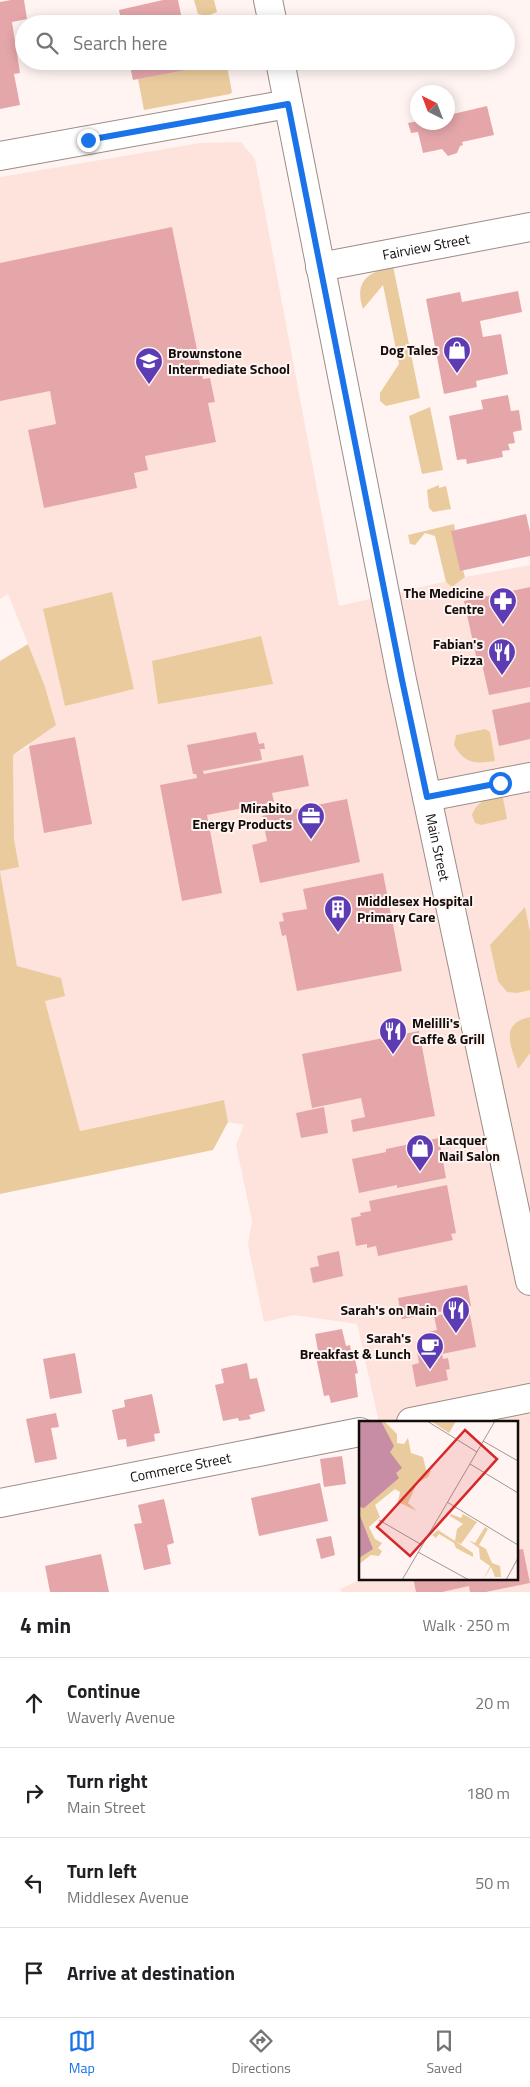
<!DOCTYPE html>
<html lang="en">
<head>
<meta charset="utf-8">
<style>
  :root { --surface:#fff; --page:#f2f2f2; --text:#202124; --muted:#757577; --line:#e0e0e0; --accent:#1a73e8 }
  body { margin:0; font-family:"Titillium Web",sans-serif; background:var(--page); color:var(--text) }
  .compass { position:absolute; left:410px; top:85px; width:45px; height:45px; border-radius:50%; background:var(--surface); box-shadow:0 2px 12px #0003; rotate:318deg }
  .stop { position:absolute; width:15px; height:15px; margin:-11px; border:4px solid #1a73e8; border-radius:50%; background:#fff }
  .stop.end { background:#1a73e8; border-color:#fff; box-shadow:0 1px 5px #0008 }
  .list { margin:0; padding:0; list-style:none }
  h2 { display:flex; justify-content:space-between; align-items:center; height:65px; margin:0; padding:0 20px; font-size:21px }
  h2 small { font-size:16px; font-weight:400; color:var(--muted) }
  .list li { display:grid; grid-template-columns:32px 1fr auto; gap:15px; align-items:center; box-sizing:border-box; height:90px; padding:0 20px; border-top:1px solid var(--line) }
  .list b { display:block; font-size:19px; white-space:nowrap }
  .list p { margin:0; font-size:16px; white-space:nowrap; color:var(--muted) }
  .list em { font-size:16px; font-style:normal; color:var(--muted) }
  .icon { flex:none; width:28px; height:28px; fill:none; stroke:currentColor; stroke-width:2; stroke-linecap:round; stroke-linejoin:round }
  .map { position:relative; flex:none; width:530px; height:1592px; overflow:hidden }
  .search { position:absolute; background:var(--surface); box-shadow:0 2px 12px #0003; left:15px; right:15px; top:15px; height:55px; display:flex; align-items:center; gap:12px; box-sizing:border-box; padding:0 18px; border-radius:28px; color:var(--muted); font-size:19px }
  .sheet { height:425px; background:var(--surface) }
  nav { display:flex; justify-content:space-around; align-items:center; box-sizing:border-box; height:70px; border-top:1px solid var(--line); background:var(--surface); font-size:14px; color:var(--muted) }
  nav a { display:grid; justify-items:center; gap:2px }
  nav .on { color:var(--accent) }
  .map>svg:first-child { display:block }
</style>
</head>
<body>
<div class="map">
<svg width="530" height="1592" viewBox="0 0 530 1592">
  <rect width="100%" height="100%" fill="#fff4f1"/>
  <polygon fill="#fee3dc" points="241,142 255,159 339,606 465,577 530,565 530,1592 341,1592 340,1589 364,1578 516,1578 516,1422 379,1422 357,1324 294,1315 264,1322 248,1245 252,1221 236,1145 244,1125 228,1122 224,1100 80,1131 45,1001 17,966 0,871 19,867 14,839 13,755 29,746 44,684 8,594 0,599 0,177 200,143"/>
  <g fill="#eacb9e">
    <polygon points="194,0 214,0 217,12 207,16 198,14"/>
    <polygon points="190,61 226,61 232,92 230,94 144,110 138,79 191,69"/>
    <path d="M393 266 420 398 386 406 380 401V393L399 364 383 285 363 309C354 281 367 273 393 266Z"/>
    <polygon points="430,407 443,470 422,474 409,416"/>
    <polygon points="439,485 439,488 446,486 451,509 433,512 429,508 427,490"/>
    <polygon points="454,524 455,530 452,531 460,570 463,570 465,577 452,587 446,582 435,536 425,533 415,545 410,544 408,535"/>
    <polygon points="112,592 134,689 65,706 43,609"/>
    <polygon points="261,636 273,684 158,704 152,661"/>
    <polygon points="28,644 44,684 56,725 13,755 14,839 19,867 0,871 17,966 61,978 65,996 45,1001 80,1131 224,1100 228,1122 213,1150 0,1194 0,661"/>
    <path d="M485 729 490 732 495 761C475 764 465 764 454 745L456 735Z"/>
    <path d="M502 793 507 819 481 825 475 823 472 815C477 801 489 798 502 793Z"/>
    <polygon points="525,907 530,932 530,990 517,993 507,992 498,981 490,945"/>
    <path d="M530 1017V1053L518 1069C512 1047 498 1024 530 1017Z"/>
  </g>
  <g fill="#e5a6aa">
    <polygon points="11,0 24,0 27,19 12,22 20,73 14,74 20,105 0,109 0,2"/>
    <polygon points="163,0 178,0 183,24 122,24 119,10"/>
    <polygon points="113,61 190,61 192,69 133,80 130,66 114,69"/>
    <polygon points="487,106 494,135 462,142 463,145 460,146 457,153 448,156 442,149 423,153 418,132 411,133 408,123 418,121 448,122 448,111 452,110 453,114"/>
    <polygon points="172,227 203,379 210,378 215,402 208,403 216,442 145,456 148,470 134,473 137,488 44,508 28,430 56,424 50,391 0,401 0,263"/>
    <polygon points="518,291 522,312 480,321 483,337 501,334 508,374 476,381 477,387 444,394 426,299 460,292 462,302"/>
    <polygon points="508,395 511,411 519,410 522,430 513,432 515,443 508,444 510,450 502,451 503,457 467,464 466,459 457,460 449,416 483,409 481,400"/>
    <polygon points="526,514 530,532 530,556 460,571 451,531"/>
    <polygon points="530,587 530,687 489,695 482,664 478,665 464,601"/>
    <polygon points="530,702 530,739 499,746 492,710"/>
    <polygon points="256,732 259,744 264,743 265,749 260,749 262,760 203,771 204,774 303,755 309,786 272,793 274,802 207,815 222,893 182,901 160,785 197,778 196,774 193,774 187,745"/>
    <polygon points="75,737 92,824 44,833 29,746"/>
    <polygon points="347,799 360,862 260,883 252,845 267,841 262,816"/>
    <polygon points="383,873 402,971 297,991 286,935 282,936 279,922 284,921 282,913 307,909 303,889"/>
    <polygon points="419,1031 435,1116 353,1132 351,1120 365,1117 361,1098 312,1108 302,1054"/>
    <polygon points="324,1107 328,1133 301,1138 296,1113"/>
    <polygon points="439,1138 446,1178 397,1188 397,1185 359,1193 352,1159 386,1152 386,1149"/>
    <polygon points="447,1185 456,1233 451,1234 453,1240 378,1256 376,1246 367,1248 367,1244 356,1246 351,1218 361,1216 360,1213 371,1211 369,1201"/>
    <polygon points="339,1251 343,1276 313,1283 310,1268 319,1266 317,1256"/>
    <polygon points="467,1285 471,1306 402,1319 398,1298"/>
    <polygon points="469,1309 476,1347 442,1354 443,1359 448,1358 450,1369 446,1370 448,1380 416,1387 412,1365 419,1363 416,1345 425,1343 423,1333 437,1330 434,1316"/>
    <polygon points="342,1329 346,1346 350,1345 352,1355 354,1354 358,1373 355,1374 358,1397 331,1403 329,1395 324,1396 315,1352 318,1351 315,1334"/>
    <polygon points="75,1353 82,1393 50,1399 43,1359"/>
    <polygon points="247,1363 250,1379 257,1378 265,1411 249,1415 251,1419 239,1421 238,1418 223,1421 215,1385 224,1383 221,1369"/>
    <polygon points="152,1394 160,1433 154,1434 155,1441 127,1447 126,1439 118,1440 112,1410 125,1407 124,1400"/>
    <polygon points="56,1413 59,1427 51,1428 57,1459 35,1463 26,1419"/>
    <polygon points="342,1456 346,1484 324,1487 320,1459"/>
    <polygon points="320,1483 328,1521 259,1536 251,1498"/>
    <polygon points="164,1499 174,1543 167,1545 171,1564 144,1570 134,1524 142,1523 138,1505"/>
    <polygon points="331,1536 335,1555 321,1559 316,1539"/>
    <polygon points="523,1549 530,1583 486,1592 470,1592 469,1586 442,1592 416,1592 413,1578 516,1578 516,1550"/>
    <polygon points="101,1554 109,1592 50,1592 45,1566"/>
  </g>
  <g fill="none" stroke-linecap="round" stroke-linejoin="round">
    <g stroke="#9c8c87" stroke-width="30">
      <g id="minor">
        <polyline points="0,156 288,104"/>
        <path id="s1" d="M320 267 530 227"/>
        <polyline points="427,797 530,777"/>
        <polyline points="411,1422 530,1398"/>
        <path id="s2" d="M0 1503 360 1432"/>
      </g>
    </g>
    <g stroke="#9c8c87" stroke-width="30">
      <g id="secondary">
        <polyline points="268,0 273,24"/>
        <path id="s3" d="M280 61 402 680 530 1281"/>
      </g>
    </g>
    <use href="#minor" stroke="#fff" stroke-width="28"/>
    <use href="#secondary" stroke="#fff" stroke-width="28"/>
  </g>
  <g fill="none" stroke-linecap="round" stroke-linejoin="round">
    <polyline stroke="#1a73e8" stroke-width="6" points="88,140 288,104 402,680 427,797 500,783"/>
  </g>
  <defs>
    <g id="shop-pin" transform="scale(1.4375)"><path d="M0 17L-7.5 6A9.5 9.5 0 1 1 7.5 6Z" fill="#5d3bb3" stroke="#fff4f1"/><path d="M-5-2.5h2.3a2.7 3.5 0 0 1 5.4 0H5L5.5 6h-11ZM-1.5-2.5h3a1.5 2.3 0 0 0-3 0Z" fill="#fff"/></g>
    <g id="school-pin" transform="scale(1.4375)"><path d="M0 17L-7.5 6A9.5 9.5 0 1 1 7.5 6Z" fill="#5d3bb3" stroke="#fff4f1"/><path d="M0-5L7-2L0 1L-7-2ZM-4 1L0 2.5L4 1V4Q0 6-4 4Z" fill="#fff"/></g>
    <g id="pharmacy-pin" transform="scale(1.4375)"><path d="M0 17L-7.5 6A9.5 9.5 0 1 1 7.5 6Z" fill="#5d3bb3" stroke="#fff4f1"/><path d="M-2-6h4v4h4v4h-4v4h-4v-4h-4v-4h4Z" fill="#fff"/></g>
    <g id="restaurant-pin" transform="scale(1.4375)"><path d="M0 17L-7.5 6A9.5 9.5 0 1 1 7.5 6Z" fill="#5d3bb3" stroke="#fff4f1"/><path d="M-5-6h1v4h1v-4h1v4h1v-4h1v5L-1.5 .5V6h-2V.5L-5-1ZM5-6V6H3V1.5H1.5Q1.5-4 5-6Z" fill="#fff"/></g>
    <g id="office-pin" transform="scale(1.4375)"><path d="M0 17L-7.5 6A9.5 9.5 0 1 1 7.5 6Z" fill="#5d3bb3" stroke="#fff4f1"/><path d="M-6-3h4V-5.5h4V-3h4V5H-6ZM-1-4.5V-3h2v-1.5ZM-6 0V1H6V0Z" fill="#fff"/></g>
    <g id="building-pin" transform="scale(1.4375)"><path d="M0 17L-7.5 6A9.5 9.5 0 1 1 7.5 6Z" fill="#5d3bb3" stroke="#fff4f1"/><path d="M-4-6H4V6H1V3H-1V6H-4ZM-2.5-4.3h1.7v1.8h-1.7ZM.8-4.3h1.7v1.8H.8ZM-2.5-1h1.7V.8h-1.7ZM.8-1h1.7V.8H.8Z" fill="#fff"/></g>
    <g id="cafe-pin" transform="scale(1.4375)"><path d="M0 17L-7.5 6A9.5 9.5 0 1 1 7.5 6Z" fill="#5d3bb3" stroke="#fff4f1"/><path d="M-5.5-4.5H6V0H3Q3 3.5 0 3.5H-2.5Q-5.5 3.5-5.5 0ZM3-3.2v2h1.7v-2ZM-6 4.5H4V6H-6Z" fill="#fff"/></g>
  </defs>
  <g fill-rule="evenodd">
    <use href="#shop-pin" x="457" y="350"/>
    <use href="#school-pin" x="149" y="361"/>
    <use href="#pharmacy-pin" x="503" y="601"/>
    <use href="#restaurant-pin" x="502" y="652"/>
    <use href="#office-pin" x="311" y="816"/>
    <use href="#building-pin" x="338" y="909"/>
    <use href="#restaurant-pin" x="393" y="1031"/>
    <use href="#shop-pin" x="420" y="1148"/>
    <use href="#restaurant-pin" x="456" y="1310"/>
    <use href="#cafe-pin" x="430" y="1346"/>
  </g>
  <g text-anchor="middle" stroke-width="4" stroke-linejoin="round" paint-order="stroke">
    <g font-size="14" fill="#120c0b" stroke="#fff4f1">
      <text dy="5" stroke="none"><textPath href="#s1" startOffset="108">Fairview Street</textPath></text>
      <text dy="5" stroke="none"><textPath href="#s3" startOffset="802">Main Street</textPath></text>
      <text dy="5" stroke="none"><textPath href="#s2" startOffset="184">Commerce Street</textPath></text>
    </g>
    <g font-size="14" font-weight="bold" fill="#120c0b" stroke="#fff4f1" text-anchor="end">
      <text x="438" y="355">Dog Tales</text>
      <text x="168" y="358" text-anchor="start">Brownstone<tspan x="168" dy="16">Intermediate School</tspan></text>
      <text x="484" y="598">The Medicine<tspan x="484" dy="16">Centre</tspan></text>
      <text x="483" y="649">Fabian's<tspan x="483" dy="16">Pizza</tspan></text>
      <text x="292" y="813">Mirabito<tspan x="292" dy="16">Energy Products</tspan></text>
      <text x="357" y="906" text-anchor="start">Middlesex Hospital<tspan x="357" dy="16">Primary Care</tspan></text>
      <text x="412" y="1028" text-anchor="start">Melilli's<tspan x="412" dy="16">Caffe &amp; Grill</tspan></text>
      <text x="439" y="1145" text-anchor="start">Lacquer<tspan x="439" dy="16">Nail Salon</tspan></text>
      <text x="437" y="1315">Sarah's on Main</text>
      <text x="411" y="1343">Sarah's<tspan x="411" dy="16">Breakfast &amp; Lunch</tspan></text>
    </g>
  </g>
  <g transform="translate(359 1421)">
    <rect width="159" height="159" fill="#fff4f1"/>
    <path d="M0 0H25L38 13V22L45 23 49 17 52 32 64 36 67 49 72 50 69 56 58 62 49 82 58 90 39 81 41 71 36 68 16 84 21 96 10 106 16 118 23 122 19 127 23 130 20 135 12 134 0 143ZM72 0H97L90 12ZM92 93 102 97 104 93 118 101 102 123 96 120 114 132V143V136L97 127 95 122 80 113 77 117 73 114 79 109 96 120 98 108 104 103 91 95ZM126 106 129 108 120 124 127 128 133 142 141 145 142 156H136L132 146 124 159 131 145 121 138 120 127 109 119 116 122Z" fill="#eacb9e"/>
    <path d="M0 0H22L35 25 31 31 43 47 37 52 40 57 5 87 0 86ZM0 92 14 128 0 137Z" fill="#c68da4"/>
    <path fill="none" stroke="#a09795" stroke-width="1" d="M68 0 118 31M124 20 159 40M111 43 159 72M88 81 159 124M20 99 63 124M59 131 110 159M43 159 136 0M147 159 159 137"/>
    <path fill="#d62828" fill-opacity="0.15" stroke="#d62828" stroke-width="2.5" d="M106 9 138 38 51 135 18 106Z"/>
    <rect width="159" height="159" fill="none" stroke="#120c0b" stroke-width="2.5"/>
  </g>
</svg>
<svg class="compass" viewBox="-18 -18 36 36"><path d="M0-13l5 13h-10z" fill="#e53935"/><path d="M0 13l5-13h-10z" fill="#757577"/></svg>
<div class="stop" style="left:500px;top:783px"></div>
<div class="stop end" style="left:88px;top:140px"></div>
<div class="search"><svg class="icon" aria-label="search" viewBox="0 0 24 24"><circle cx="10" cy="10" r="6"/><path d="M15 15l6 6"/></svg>Search here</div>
</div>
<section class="sheet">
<h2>4 min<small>Walk · 250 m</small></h2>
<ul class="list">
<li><svg class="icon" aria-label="ahead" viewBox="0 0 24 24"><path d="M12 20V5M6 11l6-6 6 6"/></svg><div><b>Continue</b><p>Waverly Avenue</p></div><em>20 m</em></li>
<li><svg class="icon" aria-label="right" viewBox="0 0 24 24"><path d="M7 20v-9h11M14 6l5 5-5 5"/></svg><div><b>Turn right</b><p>Main Street</p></div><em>180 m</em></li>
<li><svg class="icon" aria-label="left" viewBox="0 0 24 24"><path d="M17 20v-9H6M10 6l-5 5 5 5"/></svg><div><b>Turn left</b><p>Middlesex Avenue</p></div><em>50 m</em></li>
<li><svg class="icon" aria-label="arrive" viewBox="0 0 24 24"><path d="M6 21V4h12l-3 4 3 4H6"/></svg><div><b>Arrive at destination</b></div></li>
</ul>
</section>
<nav>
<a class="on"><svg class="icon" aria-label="map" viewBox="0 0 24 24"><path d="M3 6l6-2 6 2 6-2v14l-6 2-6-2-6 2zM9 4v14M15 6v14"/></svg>Map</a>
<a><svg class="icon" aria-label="directions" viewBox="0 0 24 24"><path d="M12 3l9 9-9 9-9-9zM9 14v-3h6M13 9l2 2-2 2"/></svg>Directions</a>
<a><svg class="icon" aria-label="saved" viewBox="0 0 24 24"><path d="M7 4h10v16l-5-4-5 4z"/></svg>Saved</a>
</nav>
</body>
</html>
